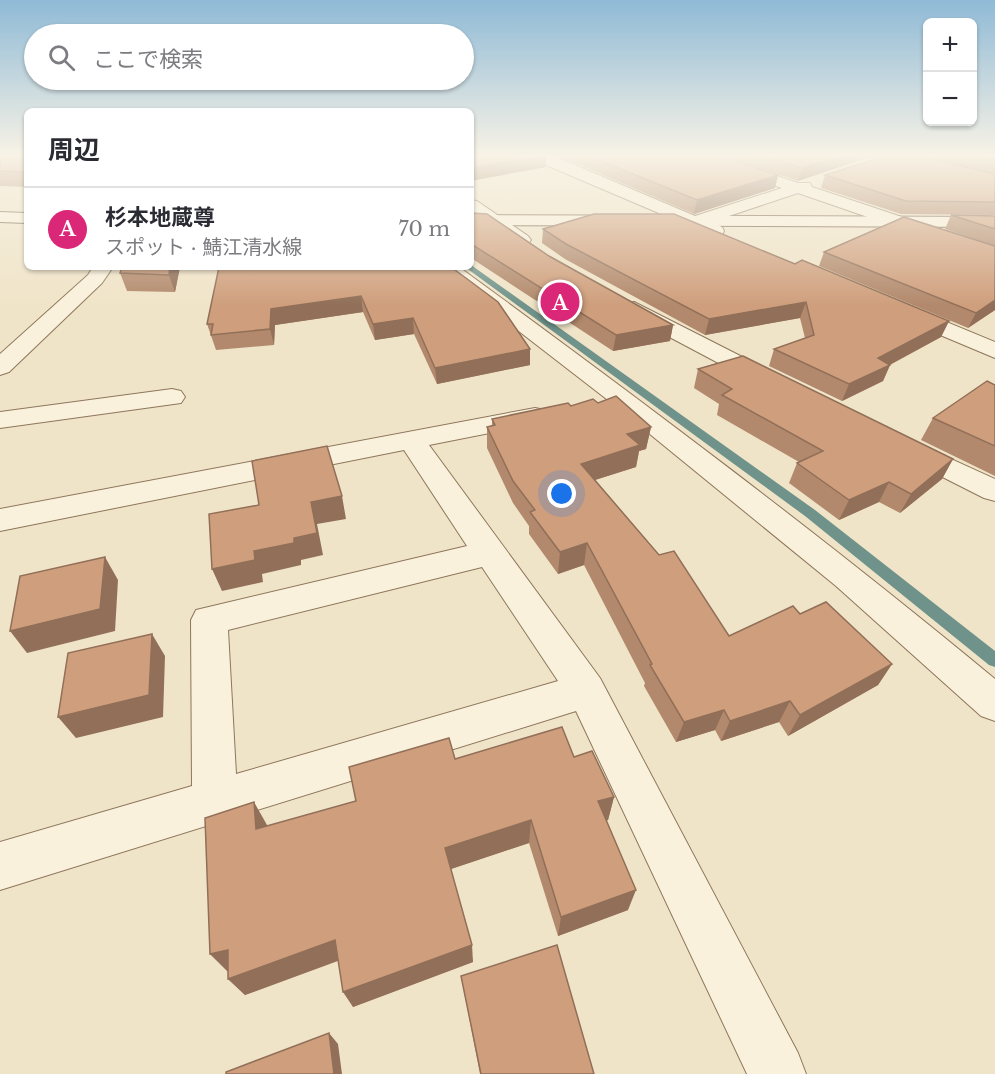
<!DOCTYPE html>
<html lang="ja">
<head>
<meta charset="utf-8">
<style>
  :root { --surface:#fff; --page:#f7f7f7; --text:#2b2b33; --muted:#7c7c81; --line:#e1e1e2; --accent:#db2777 }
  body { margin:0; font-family:"Libre Baskerville","Noto Sans JP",serif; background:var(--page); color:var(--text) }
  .controls { position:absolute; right:18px; top:18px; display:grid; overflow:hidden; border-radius:9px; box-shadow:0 2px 4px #0004 }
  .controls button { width:54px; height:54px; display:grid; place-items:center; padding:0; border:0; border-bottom:2px solid var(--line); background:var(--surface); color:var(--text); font:30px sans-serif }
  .you { position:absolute; left:562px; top:494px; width:21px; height:21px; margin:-15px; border:4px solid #fff; border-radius:50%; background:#1a73e8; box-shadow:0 0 0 9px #1a73e833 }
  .badge { display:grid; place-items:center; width:39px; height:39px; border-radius:50%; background:var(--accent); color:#fff; font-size:20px; font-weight:700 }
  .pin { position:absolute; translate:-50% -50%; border:3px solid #fff; box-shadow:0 2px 6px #0006 }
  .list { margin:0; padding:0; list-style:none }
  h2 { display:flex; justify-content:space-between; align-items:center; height:78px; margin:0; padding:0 24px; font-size:26px }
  h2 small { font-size:20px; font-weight:400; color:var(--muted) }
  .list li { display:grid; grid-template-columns:39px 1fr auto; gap:18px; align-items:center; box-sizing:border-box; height:84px; padding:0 24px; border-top:2px solid var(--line) }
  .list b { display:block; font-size:22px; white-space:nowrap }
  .list p { margin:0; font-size:20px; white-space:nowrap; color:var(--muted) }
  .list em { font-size:20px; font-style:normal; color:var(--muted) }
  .icon { flex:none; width:33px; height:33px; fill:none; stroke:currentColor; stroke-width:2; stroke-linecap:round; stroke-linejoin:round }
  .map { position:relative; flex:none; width:995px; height:1074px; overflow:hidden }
  .search { position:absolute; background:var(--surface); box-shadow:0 2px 4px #0004; left:24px; top:24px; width:450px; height:66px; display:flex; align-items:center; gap:15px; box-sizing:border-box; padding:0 21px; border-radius:33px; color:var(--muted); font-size:22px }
  .panel { position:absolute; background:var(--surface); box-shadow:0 2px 4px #0004; left:24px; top:108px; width:450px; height:162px; border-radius:9px }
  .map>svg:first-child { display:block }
</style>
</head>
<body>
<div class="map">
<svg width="995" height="1074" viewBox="0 0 995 1074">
  <rect width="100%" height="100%" fill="#f0e4c8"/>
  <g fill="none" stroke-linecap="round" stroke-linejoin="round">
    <polygon fill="#6f938a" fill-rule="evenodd" points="471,265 815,510 995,651 995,667 989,665 805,516 465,267 471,267"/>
    <g stroke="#8d765c" stroke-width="2">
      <g id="minor">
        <polygon points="534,155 551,155 695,216 782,188 696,158 693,155 715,155 798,183 810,183 812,187 995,248 995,261 798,193 711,222 722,227 724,231 722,235 715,237 546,165"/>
        <polygon points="471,200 477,201 528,236 531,240 528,244 514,244 471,213"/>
        <polygon points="93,267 113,267 102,283 9,372 0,375 0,354 88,275"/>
        <path d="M436 267H459C641 400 821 535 995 679V721L981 716 836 586 613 404Z"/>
        <polygon points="634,302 778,375 782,380 778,385 769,388 760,385 626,314 623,309 626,304"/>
        <polygon points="903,304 995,342 995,358 895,316 892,311 895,306"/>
        <polygon points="172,389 181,391 185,397 181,403 0,428 0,412"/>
        <path d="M535 408 545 410 549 416 545 422 429 445 600 678 798 1053 806 1074H747L576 711 0 890V842L192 786 191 620 196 610 467 546 404 450 0 531V509ZM482 567 558 681 236 774 228 630Z"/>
        <polygon points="907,439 995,479 995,501 984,498 897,454 893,448 897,442"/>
      </g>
    </g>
    <g stroke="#6f573f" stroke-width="2">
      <g id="secondary">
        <polygon points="0,212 27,213 27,223 0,222"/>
        <polygon points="471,215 995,217 995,227 471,225"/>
      </g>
    </g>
    <use href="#minor" fill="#faf1dc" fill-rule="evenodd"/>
    <use href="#secondary" fill="#faf1dc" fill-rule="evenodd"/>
  </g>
  <g fill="#b2896c">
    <polygon points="0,155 27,155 27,187 0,186"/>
    <polygon points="556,155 717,155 778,175 775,188 694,214"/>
    <polygon points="721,155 875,155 798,181"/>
    <polygon points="889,155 995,155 995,215 901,214 821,188 825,175"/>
    <polygon points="471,213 673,325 670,341 613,351 471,258"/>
    <polygon points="951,215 995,216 995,246 945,229"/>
    <polygon points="543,229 795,264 949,321 941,337 890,365 883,381 842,401 769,366 774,349 805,338 800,318 705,335 565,259 542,243"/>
    <polygon points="824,252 995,310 968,328 819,266"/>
    <polygon points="122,267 180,267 175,292 127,291 120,273"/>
    <polygon points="451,267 530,365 437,384 414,334 375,340 363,312 275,325 274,345 216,350 207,324"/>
    <polygon points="698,369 953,459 942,479 900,513 879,502 839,520 789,483 797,463 799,462 717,415 719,404 694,388"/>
    <polygon points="995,385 995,476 921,440 933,418"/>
    <polygon points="598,403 651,427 646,449 639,451 636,467 595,480 729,636 800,614 892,664 878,685 788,736 779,722 721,741 715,730 676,742 644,686 645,683 584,565 558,574 529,534 529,526 513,503 487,448 487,427 492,426 492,419 571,406"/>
    <polygon points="574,757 614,797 608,820 606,821 628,910 558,936 529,843 451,869 473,962 353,1007 338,961 245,995 228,979 228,971 210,954 267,826 356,801 455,759"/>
    <polygon points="461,976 594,1074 480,1074"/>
  </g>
  <g fill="#916f58">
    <polygon points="546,155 546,167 471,181 471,168"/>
    <polygon points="843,155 875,155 798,181 802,168"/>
    <polygon points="778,175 775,188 694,214 697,200"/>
    <polygon points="170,267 180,267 175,292 169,275"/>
    <polygon points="361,296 363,312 275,325 274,345 270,329 271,309"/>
    <polygon points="995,300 995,310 968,328 976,313"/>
    <polygon points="806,302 800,318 705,335 709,319"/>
    <polygon points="413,318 414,334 375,340 373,324"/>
    <polygon points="949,321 941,337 889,365 890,365 883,381 842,401 849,384 878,358"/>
    <polygon points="673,325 670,341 613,351 616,335"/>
    <polygon points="530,349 530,365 437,384 435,368"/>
    <polygon points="651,427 646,449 639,451 636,467 579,485 581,464 627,434"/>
    <polygon points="953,459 942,479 900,513 911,494"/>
    <polygon points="889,482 879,502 839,520 849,500"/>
    <polygon points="342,496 346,519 317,524 323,555 301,560 301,565 262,574 263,582 222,591 212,569 254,551 294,538 311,502"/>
    <polygon points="587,543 584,565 558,574 560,552"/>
    <polygon points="105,557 118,580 115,631 27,653 10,631"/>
    <polygon points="152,634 165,656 163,717 76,738 58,717"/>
    <polygon points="892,664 878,685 788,736 800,715"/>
    <polygon points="790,701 779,722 721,741 730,721"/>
    <polygon points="724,710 715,730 676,742 684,722"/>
    <polygon points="614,797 608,820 592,824 598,801"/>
    <polygon points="254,802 267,825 270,851 256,829"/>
    <polygon points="531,820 529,843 448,870 445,848"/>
    <polygon points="636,890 628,910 558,936 561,917"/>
    <polygon points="335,940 345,958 245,995 228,979"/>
    <polygon points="472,945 473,962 353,1007 343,992"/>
    <polygon points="228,950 244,968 228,972 210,954"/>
    <polygon points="329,1033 338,1044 342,1074 334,1074"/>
  </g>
  <g fill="#cf9f7d" stroke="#916f58" stroke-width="1.5">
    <polygon points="0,155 27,155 27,172 0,171"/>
    <polygon points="471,155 546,155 471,168"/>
    <polygon points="586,155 717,155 778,175 697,200"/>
    <polygon points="760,155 843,155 802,168"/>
    <polygon points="889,155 915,155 995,174 995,202 906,201 825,175"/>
    <polygon points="971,155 995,155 995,160"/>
    <polygon points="471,213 487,214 549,256 673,325 616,335 471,244"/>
    <polygon points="594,214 674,214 795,264 802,260 949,321 878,358 890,365 849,384 774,349 814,335 806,302 709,319 566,244 543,229"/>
    <polygon points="951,215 995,216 995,229"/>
    <polygon points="904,217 995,246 995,300 976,313 824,252"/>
    <polygon points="122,267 170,267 169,275 120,273"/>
    <polygon points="219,267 451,267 498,302 530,349 435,368 413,318 373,324 361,296 271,309 270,329 211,335 213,324 207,324"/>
    <polygon points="743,356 953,459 911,494 889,482 849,500 797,463 823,451 722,395 732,389 698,369"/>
    <polygon points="987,381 995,385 995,446 933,418"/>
    <polygon points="616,396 651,427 627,434 640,445 581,464 659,555 674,551 729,636 793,606 800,614 826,602 892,664 800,715 790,701 730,721 724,710 684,722 650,665 652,664 587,543 560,552 530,512 535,510 513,481 487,427 495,425 492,419 568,403 571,406 593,399 598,403"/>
    <polygon points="327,446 342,496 311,502 317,533 294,538 294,543 254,551 255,560 212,569 209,514 259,505 252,461"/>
    <polygon points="105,557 100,609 10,631 20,576"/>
    <polygon points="152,634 149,695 58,717 68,653"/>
    <polygon points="562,727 574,757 592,751 614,797 598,801 636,890 561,917 531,820 445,848 472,945 343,992 335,940 228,979 228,950 210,954 205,818 254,802 256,829 356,801 349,767 449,738 455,759"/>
    <polygon points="557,945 594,1074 481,1074 461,976"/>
    <polygon points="329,1033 334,1074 226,1074 226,1072"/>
  </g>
  <linearGradient id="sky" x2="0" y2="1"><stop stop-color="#8fbad6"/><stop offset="0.51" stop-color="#f8f3e6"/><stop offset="1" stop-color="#f8f3e6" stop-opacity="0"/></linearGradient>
  <rect width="995" height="305" fill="url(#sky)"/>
</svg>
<div class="controls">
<button>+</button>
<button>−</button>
</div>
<div class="you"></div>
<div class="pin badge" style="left:560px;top:302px">A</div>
<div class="search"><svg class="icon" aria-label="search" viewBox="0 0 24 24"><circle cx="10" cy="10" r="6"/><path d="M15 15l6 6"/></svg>ここで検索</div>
<section class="panel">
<h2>周辺<small></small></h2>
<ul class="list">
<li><span class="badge">A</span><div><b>杉本地蔵尊</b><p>スポット · 鯖江清水線</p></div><em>70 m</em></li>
</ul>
</section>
</div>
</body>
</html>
